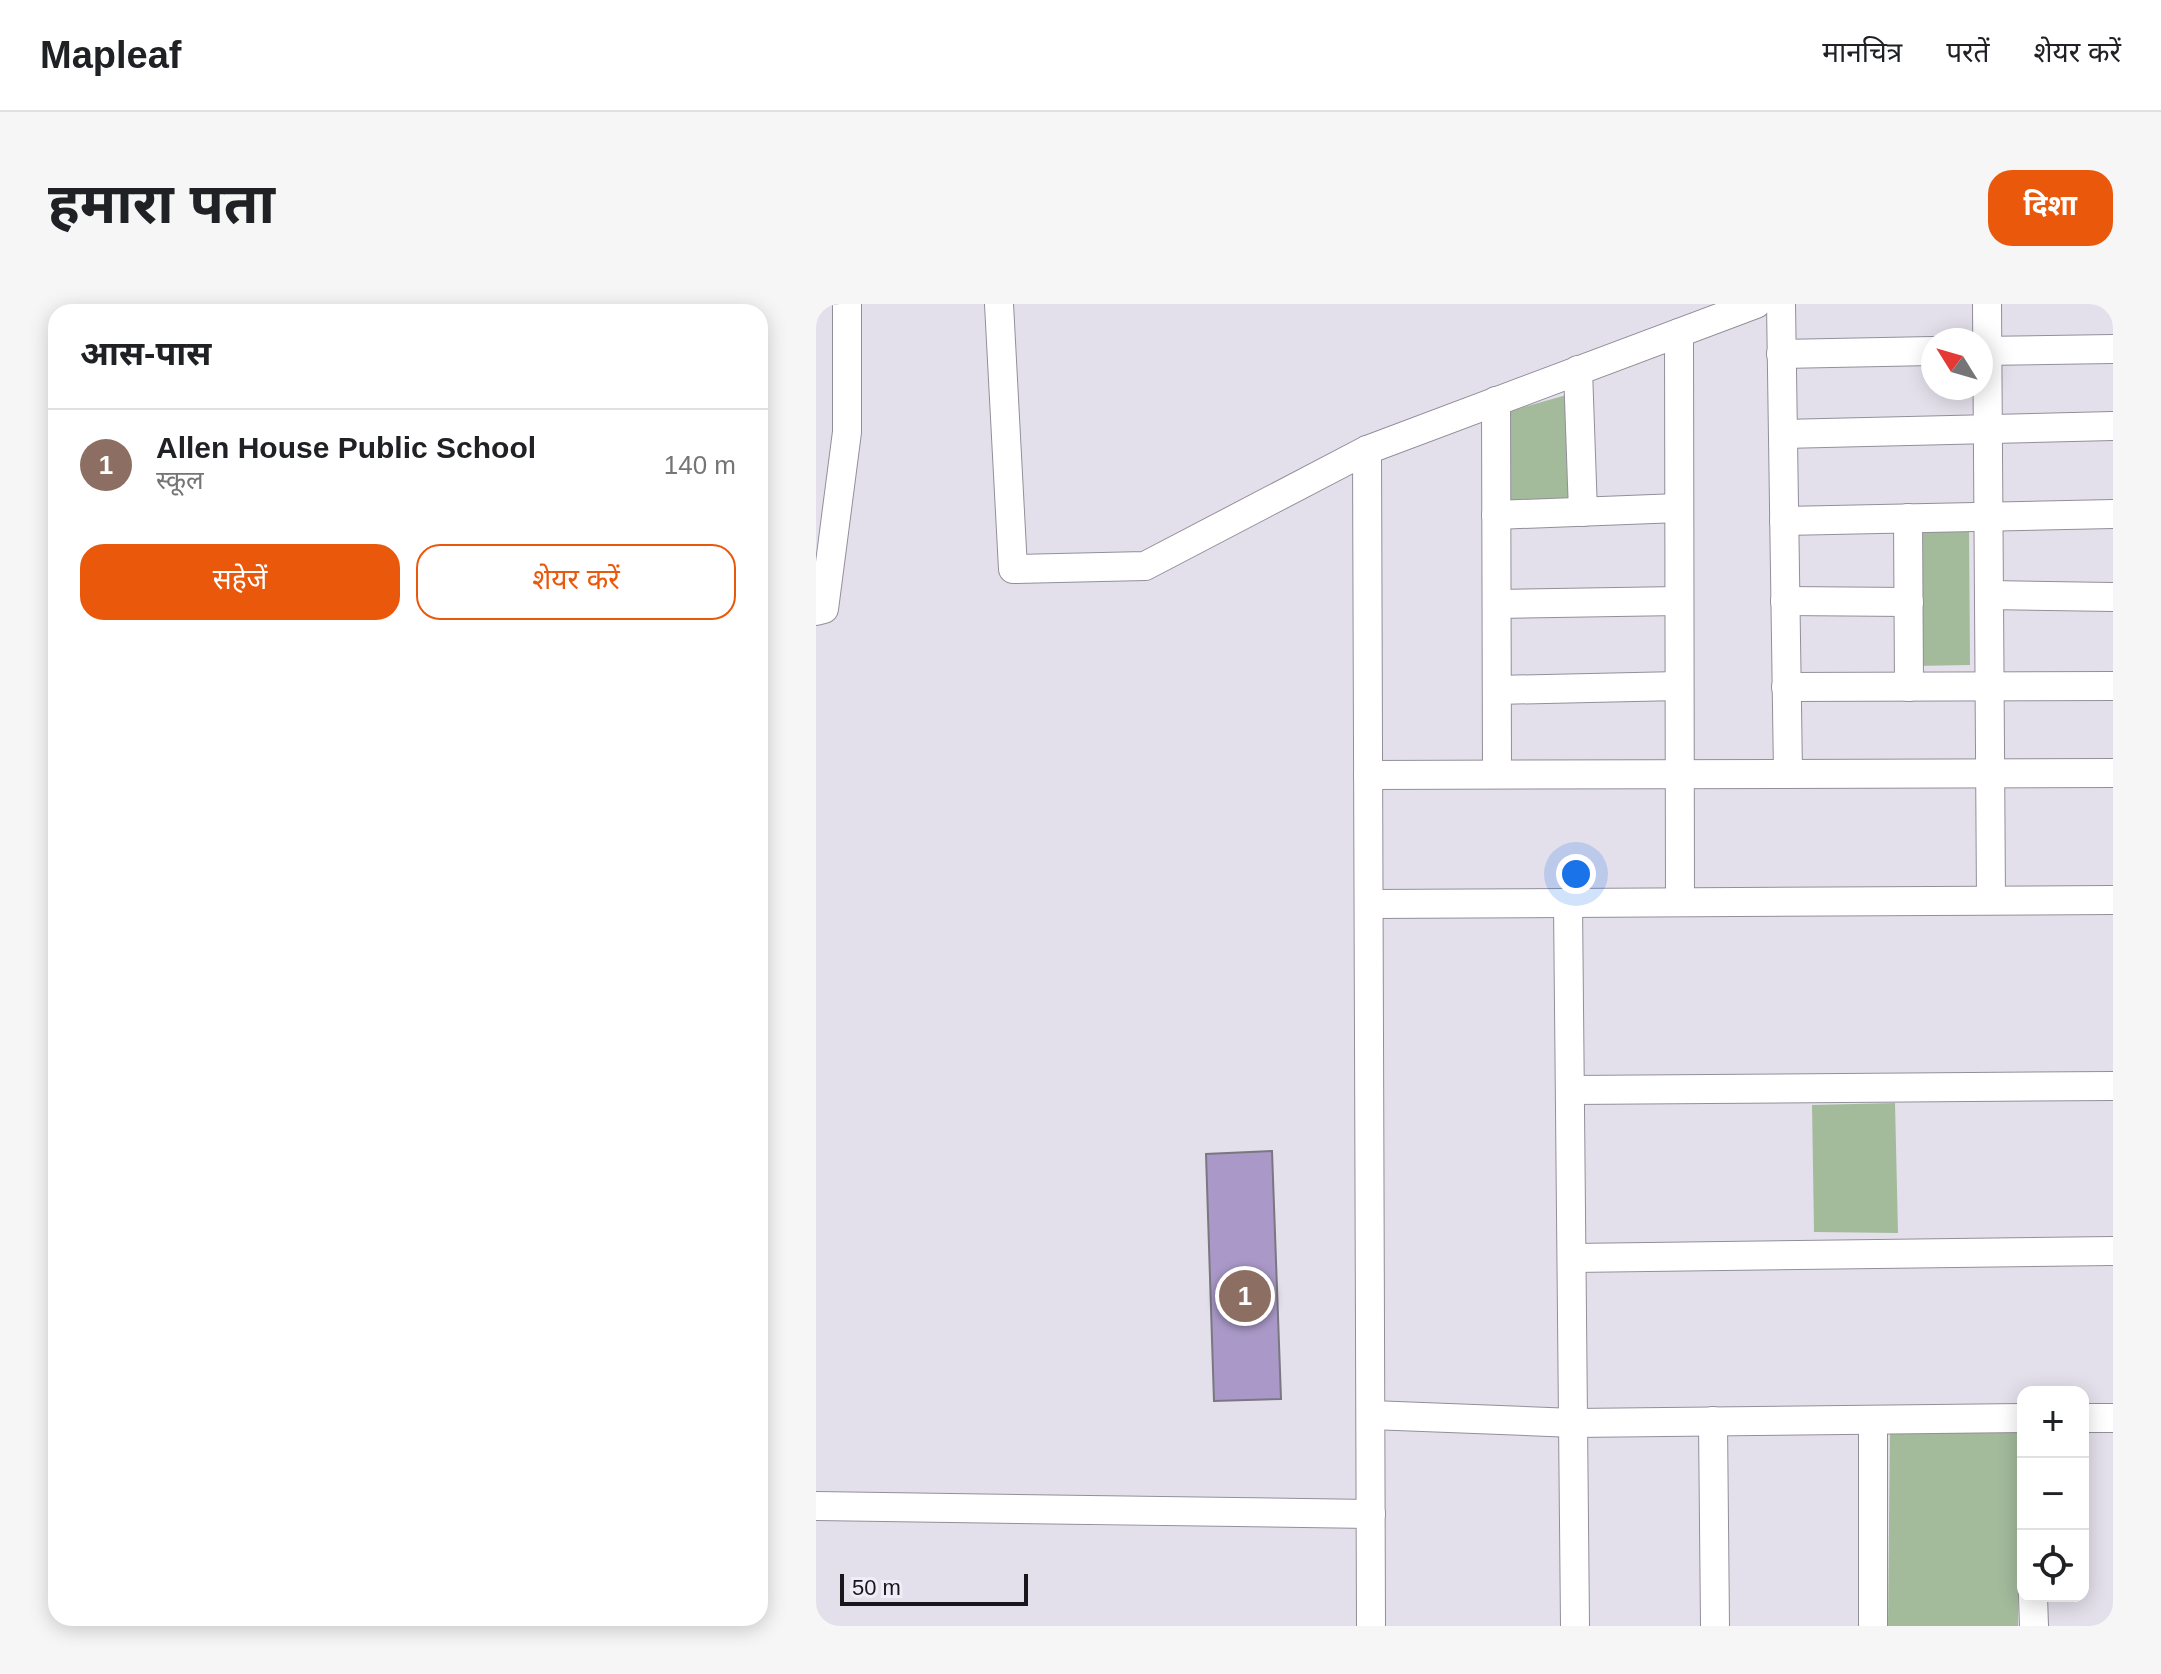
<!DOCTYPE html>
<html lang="hi">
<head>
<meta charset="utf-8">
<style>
  :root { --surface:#fff; --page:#f6f6f6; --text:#202124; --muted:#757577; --line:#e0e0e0; --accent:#ea580c }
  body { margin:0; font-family:Helvetica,"Noto Sans Devanagari",sans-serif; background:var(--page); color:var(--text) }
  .controls { position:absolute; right:24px; bottom:24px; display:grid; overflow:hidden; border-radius:16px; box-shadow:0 4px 20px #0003 }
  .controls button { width:72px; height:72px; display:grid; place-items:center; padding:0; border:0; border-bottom:2px solid var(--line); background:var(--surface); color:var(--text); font:40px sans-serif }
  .compass { position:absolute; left:1105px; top:24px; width:72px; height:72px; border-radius:50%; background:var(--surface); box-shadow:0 4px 20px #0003; rotate:307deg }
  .scale { position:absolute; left:24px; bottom:20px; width:188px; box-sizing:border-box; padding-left:8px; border:4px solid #19171b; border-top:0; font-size:22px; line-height:28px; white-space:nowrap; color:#19171b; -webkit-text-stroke:6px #f1edf8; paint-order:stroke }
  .you { position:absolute; left:760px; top:570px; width:28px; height:28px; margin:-20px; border:6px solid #fff; border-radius:50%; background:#1a73e8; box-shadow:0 0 0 12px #1a73e833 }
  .badge { display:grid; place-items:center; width:52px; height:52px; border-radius:50%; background:var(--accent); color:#fff; font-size:26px; font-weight:700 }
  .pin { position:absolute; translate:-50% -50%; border:4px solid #fff; box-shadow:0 2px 8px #0006 }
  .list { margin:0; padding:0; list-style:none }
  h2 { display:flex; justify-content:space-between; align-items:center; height:104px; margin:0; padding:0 32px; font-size:34px }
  h2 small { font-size:26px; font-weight:400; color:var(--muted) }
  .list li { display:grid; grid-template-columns:52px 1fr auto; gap:24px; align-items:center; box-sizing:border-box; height:112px; padding:0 32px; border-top:2px solid var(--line) }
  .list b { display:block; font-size:30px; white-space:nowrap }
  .list p { margin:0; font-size:26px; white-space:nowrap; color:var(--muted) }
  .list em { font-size:26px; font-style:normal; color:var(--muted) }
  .actions { display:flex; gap:16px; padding:24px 32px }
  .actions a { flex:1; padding:18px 0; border:2px solid var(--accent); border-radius:24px; text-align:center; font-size:28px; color:var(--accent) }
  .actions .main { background:var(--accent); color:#fff }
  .icon { flex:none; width:44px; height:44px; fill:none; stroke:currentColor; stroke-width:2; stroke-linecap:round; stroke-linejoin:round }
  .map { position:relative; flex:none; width:1297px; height:1322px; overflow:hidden; border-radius:24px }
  header { display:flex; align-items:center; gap:48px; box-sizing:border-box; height:112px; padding:0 40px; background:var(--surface); border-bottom:2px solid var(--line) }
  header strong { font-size:38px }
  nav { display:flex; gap:44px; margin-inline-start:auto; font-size:28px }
  .intro { display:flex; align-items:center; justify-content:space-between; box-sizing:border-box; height:192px; padding:0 48px }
  h1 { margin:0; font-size:56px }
  .button { padding:20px 36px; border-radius:24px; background:var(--accent); color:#fff; font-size:28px; font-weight:700 }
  main { display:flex; gap:48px; padding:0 48px }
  aside { flex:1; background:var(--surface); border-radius:24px; box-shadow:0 4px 20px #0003 }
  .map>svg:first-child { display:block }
</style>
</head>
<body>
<header>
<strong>Mapleaf</strong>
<nav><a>मानचित्र</a><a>परतें</a><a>शेयर करें</a></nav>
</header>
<div class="intro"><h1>हमारा पता</h1><a class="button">दिशा</a></div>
<main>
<aside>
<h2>आस-पास<small></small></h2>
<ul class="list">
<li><span class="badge" style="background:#8d6e63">1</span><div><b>Allen House Public School</b><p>स्कूल</p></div><em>140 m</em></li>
</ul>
<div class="actions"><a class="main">सहेजें</a><a>शेयर करें</a></div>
</aside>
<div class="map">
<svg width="1297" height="1322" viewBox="0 0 1297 1322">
  <rect width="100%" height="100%" fill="#e4e0eb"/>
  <g fill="#a3ba9b">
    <polygon points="754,90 756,194 687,198 690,108"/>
    <polygon points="1153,223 1154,361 1098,362 1098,224"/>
    <polygon points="1079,799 1082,929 998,928 996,801"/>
    <polygon points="1074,1125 1204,1125 1202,1322 1072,1322"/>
  </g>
  <polygon fill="#aa99c8" stroke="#7a7781" stroke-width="2" points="456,847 465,1095 398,1097 390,850"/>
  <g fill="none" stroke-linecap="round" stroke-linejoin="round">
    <g stroke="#938f9a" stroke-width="30">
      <g id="minor">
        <polyline points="183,0 197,265 329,262 551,146 940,0"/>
        <polyline points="965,0 972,470"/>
        <polyline points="1171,0 1175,596"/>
        <polyline points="863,29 864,598"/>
        <polyline points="1165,47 1297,45"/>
        <polyline points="965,50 1117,47"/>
        <polyline points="762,66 767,208"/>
        <polyline points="680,97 681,470"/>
        <polyline points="967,130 1297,122"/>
        <polyline points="551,146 555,1322"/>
        <polyline points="680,211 863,204"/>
        <polyline points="1092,214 1093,383"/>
        <polyline points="968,217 1297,210"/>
        <polyline points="1173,291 1297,293"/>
        <polyline points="969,297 1093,298"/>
        <polyline points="681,300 863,297"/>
        <polyline points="0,307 8,305 31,128 31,0"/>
        <polyline points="970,383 1297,382"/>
        <polyline points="681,386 863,382"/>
        <polyline points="552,471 1297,469"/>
        <polyline points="752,599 759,1322"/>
        <polyline points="553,600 1297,596"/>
        <polyline points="754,786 1297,782"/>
        <polyline points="756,954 1297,947"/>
        <polyline points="555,1111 758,1119 1207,1114"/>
        <polyline points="1267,1114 1297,1114"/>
        <polyline points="1057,1116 1057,1322"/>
        <polyline points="897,1117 899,1322"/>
        <polyline points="0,1202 555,1210"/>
        <polyline points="1217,1292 1218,1322"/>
      </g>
    </g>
    <use href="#minor" stroke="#fff" stroke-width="28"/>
  </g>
</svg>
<div class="controls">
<button>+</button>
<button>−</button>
<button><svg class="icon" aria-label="locate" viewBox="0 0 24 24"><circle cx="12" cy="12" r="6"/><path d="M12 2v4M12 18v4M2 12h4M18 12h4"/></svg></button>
</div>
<svg class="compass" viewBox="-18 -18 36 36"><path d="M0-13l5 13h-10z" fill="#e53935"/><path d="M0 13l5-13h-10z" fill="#757577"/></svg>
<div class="scale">50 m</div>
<div class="you"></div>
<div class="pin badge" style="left:429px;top:992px;background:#8d6e63">1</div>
</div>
</main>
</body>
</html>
